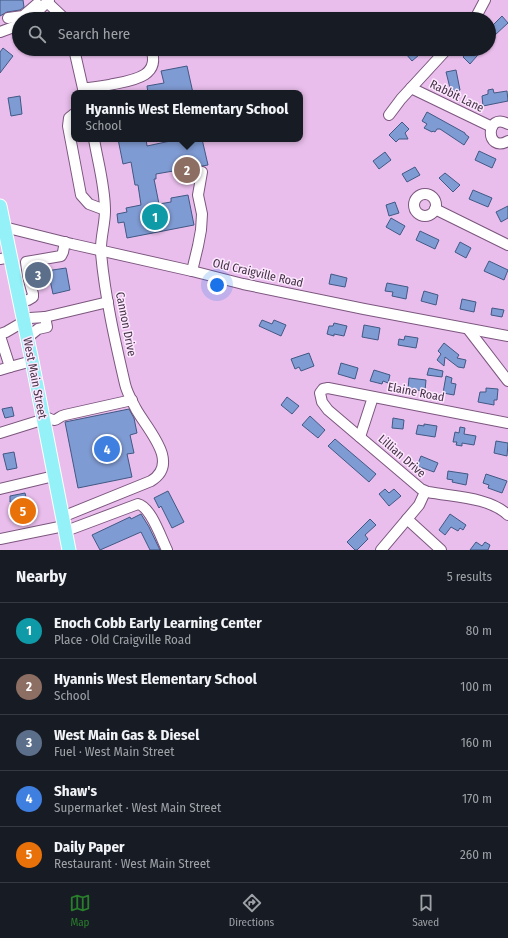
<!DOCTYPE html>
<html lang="en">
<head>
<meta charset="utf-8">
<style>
  :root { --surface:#171b24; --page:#20242c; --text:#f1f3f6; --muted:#9ea1a6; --line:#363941; --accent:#287e2b }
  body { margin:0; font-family:"Fira Sans Condensed",sans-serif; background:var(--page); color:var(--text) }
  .you { position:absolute; left:217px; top:285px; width:14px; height:14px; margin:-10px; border:3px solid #fff; border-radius:50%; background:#1a73e8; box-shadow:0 0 0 6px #1a73e833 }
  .badge { display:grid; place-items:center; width:26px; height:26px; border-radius:50%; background:var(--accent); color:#fff; font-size:13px; font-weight:700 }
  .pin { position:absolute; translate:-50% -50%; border:2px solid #fff; box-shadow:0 1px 4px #0006 }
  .popup { position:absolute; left:71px; top:90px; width:232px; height:52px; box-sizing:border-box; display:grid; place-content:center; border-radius:8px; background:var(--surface); filter:drop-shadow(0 1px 3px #0005); font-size:13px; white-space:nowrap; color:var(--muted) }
  .popup b { font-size:15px; color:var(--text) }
  .popup::after { content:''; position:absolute; left:50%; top:100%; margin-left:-8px; border:8px solid transparent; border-top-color:var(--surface) }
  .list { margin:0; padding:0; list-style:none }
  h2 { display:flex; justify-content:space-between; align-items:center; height:52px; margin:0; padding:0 16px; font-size:17px }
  h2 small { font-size:13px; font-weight:400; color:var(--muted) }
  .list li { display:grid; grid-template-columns:26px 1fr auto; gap:12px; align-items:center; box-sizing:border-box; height:56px; padding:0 16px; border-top:1px solid var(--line) }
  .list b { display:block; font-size:15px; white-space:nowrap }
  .list p { margin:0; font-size:13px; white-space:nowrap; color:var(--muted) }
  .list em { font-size:13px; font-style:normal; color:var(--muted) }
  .icon { flex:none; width:22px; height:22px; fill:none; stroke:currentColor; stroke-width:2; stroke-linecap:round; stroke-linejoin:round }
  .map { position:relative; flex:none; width:508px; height:550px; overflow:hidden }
  .search { position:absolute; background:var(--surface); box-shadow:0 1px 3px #0004; left:12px; right:12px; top:12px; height:44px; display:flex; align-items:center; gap:10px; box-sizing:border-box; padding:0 14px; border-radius:22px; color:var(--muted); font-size:15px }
  .sheet { height:332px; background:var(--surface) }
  nav { display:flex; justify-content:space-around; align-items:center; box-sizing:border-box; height:56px; border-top:1px solid var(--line); background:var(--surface); font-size:11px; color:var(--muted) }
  nav a { display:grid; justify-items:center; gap:2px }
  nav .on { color:var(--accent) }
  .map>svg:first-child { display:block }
</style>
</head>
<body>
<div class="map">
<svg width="508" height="550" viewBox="0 0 508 550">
  <rect width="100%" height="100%" fill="#e9beec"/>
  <g fill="#7f9bd3" stroke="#425884">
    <polygon points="0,0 23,0 24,7 20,10 7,12 0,16"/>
    <polygon points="502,16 508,23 495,35 489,29"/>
    <polygon points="3,48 13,56 0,73 0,52"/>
    <polygon points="411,49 426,49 412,61 406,54"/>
    <polygon points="470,49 483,49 470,64 463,57"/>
    <polygon points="187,66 193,93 165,93 165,91 148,93 147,86 164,83 161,71"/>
    <polygon points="456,70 460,90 451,92 446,72"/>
    <polygon points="493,89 494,93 507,91 508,101 483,106 482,96 488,94 488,90"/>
    <polygon points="20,96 22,114 11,116 8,98"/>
    <polygon points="427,112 465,133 465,134 469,137 464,145 440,129 437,129 435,132 433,131 432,132 424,128 427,124 422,121"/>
    <polygon points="402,122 409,129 405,133 408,139 399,139 396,142 389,135"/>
    <polygon points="118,139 146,139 147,146 175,140 175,139 202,139 208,165 156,174 156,179 154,179 159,204 171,202 171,198 188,195 194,225 127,238 124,222 118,223 117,214 127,212 126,208 141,205 138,185 135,185 131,162 123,164"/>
    <polygon points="479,151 496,159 492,168 475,160"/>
    <polygon points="385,152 391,160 379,169 373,161"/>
    <polygon points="415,167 420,175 407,182 402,174"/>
    <polygon points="445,173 460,185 453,192 439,178"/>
    <polygon points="473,190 492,198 488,207 469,199"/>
    <polygon points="395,202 399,213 389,216 386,205"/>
    <polygon points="508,206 508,218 501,222 496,212"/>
    <polygon points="391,218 405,226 400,235 386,227"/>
    <polygon points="420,231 439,240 435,249 416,240"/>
    <polygon points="460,242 471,248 466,258 455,252"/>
    <polygon points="489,261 508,270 504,280 484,271"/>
    <polygon points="45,267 46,271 66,268 70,290 53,294 50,280 36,283 34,269"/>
    <polygon points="331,274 347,278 345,287 329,284"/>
    <polygon points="387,283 408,287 406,299 392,296 393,292 385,291"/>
    <polygon points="424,291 438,295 436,305 421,301"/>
    <polygon points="462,299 476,302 474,312 460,309"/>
    <polygon points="492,308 504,310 502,317 491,315"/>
    <polygon points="262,320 272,324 274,320 286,325 281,336 259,326"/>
    <polygon points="334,323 347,326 344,336 334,334 334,336 327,334 329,326 333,326"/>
    <polygon points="364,325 380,328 378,340 362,337"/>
    <polygon points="405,336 418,338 416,348 398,345 399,339 404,340"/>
    <polygon points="444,343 459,355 457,358 466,360 464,368 458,367 445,357 444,366 437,360 441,354 438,351"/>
    <polygon points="309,353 314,366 301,371 299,367 295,369 291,359"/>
    <polygon points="341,363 358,368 355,379 338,374"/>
    <polygon points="429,368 443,371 442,377 427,375"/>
    <polygon points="374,370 390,375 388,383 383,381 382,384 370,381"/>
    <polygon points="446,376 452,378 451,383 456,384 454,395 443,393"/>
    <polygon points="409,378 426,380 425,391 408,389"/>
    <polygon points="486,388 498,389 497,400 494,400 494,405 478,402 480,392 486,392"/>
    <polygon points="287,397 299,406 292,414 281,405"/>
    <polygon points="12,407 14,416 5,418 2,409"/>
    <polygon points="129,409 134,418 137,433 130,435 134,453 127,454 132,477 78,488 65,422"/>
    <polygon points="310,416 325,430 318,438 302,425"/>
    <polygon points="393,418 404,420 403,429 392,428"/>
    <polygon points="424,424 437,426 435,437 416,434 418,425 424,426"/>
    <polygon points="460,427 465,428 464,434 476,436 474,445 462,443 462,446 456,445 457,442 453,442 455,432 459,433"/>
    <polygon points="335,439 376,474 369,482 328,446"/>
    <polygon points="496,441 508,443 507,456 494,453"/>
    <polygon points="14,452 17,468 7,470 3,454"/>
    <polygon points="421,456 438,463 434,472 417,466"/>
    <polygon points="448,471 468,474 466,485 452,482 453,480 447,479"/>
    <polygon points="486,474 507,481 502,493 488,488 489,485 483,483"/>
    <polygon points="385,489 389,493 394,489 401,496 389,506 379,494"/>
    <polygon points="168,491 184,522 172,528 161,506 159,508 154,498"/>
    <polygon points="25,493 31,519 20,522 16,502 10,502 10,496"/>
    <polygon points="141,514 149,527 160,550 150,550 141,532 100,550 92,535 130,517 131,519"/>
    <polygon points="450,514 466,525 463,530 460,528 458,531 451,527 445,535 439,530"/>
    <polygon points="370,519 376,525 365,535 368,539 357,550 355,550 347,542"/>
    <polygon points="476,542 482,546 485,542 490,545 488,550 470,550"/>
  </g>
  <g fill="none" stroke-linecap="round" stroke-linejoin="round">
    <g stroke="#7c567f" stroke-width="12">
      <g id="minor">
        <polyline points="47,2 65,19"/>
        <polyline points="35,14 49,0"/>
        <polyline points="8,18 23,16 37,4"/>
        <polyline points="474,19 477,15 485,0"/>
        <polyline points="0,32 19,25"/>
        <polyline points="74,49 84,93"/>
        <path d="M83 88C94 88 103 86 114 84 134 80 161 76 151 49"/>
        <polyline points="411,88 492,127"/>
        <polyline points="74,114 69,118 68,126 81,195 89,204 105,210"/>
        <polyline points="389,115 401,99 447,49"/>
        <path d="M508 124C485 111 485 154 508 141"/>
        <circle cx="425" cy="205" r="11"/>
        <polyline points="435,209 508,245"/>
        <polyline points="4,227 72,244 192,271 243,284 364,309 508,336"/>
        <polyline points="0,259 11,257"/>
        <polyline points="192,271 198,246 201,230 202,214 198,195 202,172"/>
        <polyline points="20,302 28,300 33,297 33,294 28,277 26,262 61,256 63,252 65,242"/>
        <polyline points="468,329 508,381"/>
        <polyline points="0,334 6,332 30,318 45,317 108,302"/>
        <polyline points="0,336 10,367 0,370"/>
        <polyline points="27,338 38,329 47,327 45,317"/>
        <polyline points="10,367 32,361"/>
        <path d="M508 423 328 388 323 389 320 393 322 402 328 410 421 489 428 492C454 497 489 497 508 515"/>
        <path d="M0 433 48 418C58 423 56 417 65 415L132 400"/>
        <polyline points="360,437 373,397"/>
        <polyline points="0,489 54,476"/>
        <path d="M62 517 151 481C181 463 147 429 136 409 132 401 127 393 125 384 115 341 105 297 101 253 100 239 105 225 105 211 105 186 98 163 94 139"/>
        <polyline points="407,519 441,550"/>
        <path d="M66 531 138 504C151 507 161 538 167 550"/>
        <polyline points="0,539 64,526"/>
        <polyline points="381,550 419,505 425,492"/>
      </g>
    </g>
    <g stroke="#fff" stroke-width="15">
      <polyline id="major" points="0,206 32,361 69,550"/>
    </g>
    <use href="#minor" stroke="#fff" stroke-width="10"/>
    <use href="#major" stroke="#94f1f8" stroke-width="13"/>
  </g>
  <g text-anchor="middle" stroke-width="3" stroke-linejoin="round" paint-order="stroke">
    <g font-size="12" fill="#433345" stroke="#fde7ff">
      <text transform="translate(457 96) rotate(26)" y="4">Rabbit Lane</text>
      <text transform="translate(258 273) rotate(13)" y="4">Old Craigville Road</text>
      <text transform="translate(126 324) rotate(79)" y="4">Cannon Drive</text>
      <text transform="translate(35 378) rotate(79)" y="4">West Main Street</text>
      <text transform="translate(416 392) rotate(11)" y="4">Elaine Road</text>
      <text transform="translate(402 456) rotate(41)" y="4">Lillian Drive</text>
    </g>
  </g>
</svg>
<div class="you"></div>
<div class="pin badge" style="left:155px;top:217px;background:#0f9aa8">1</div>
<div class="pin badge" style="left:187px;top:170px;background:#8d6e63">2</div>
<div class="popup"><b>Hyannis West Elementary School</b>School</div>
<div class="pin badge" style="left:38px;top:275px;background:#5c6f8a">3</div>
<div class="pin badge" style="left:107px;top:449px;background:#3f7fe0">4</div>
<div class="pin badge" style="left:23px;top:511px;background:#e8710a">5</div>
<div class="search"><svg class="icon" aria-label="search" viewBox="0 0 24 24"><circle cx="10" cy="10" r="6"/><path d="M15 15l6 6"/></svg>Search here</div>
</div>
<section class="sheet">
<h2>Nearby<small>5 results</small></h2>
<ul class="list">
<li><span class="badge" style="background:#0f9aa8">1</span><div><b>Enoch Cobb Early Learning Center</b><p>Place · Old Craigville Road</p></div><em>80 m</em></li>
<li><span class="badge" style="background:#8d6e63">2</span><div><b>Hyannis West Elementary School</b><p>School</p></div><em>100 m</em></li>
<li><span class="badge" style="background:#5c6f8a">3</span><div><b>West Main Gas &amp; Diesel</b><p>Fuel · West Main Street</p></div><em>160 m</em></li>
<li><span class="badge" style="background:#3f7fe0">4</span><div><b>Shaw's</b><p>Supermarket · West Main Street</p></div><em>170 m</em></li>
<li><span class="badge" style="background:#e8710a">5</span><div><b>Daily Paper</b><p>Restaurant · West Main Street</p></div><em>260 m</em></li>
</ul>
</section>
<nav>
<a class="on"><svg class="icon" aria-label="map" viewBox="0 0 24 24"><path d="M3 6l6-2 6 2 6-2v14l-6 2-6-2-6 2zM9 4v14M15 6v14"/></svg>Map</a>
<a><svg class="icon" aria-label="directions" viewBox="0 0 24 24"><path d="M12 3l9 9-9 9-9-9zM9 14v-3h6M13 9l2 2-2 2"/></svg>Directions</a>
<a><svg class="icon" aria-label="saved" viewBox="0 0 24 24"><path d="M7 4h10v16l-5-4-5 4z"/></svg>Saved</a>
</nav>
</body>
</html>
